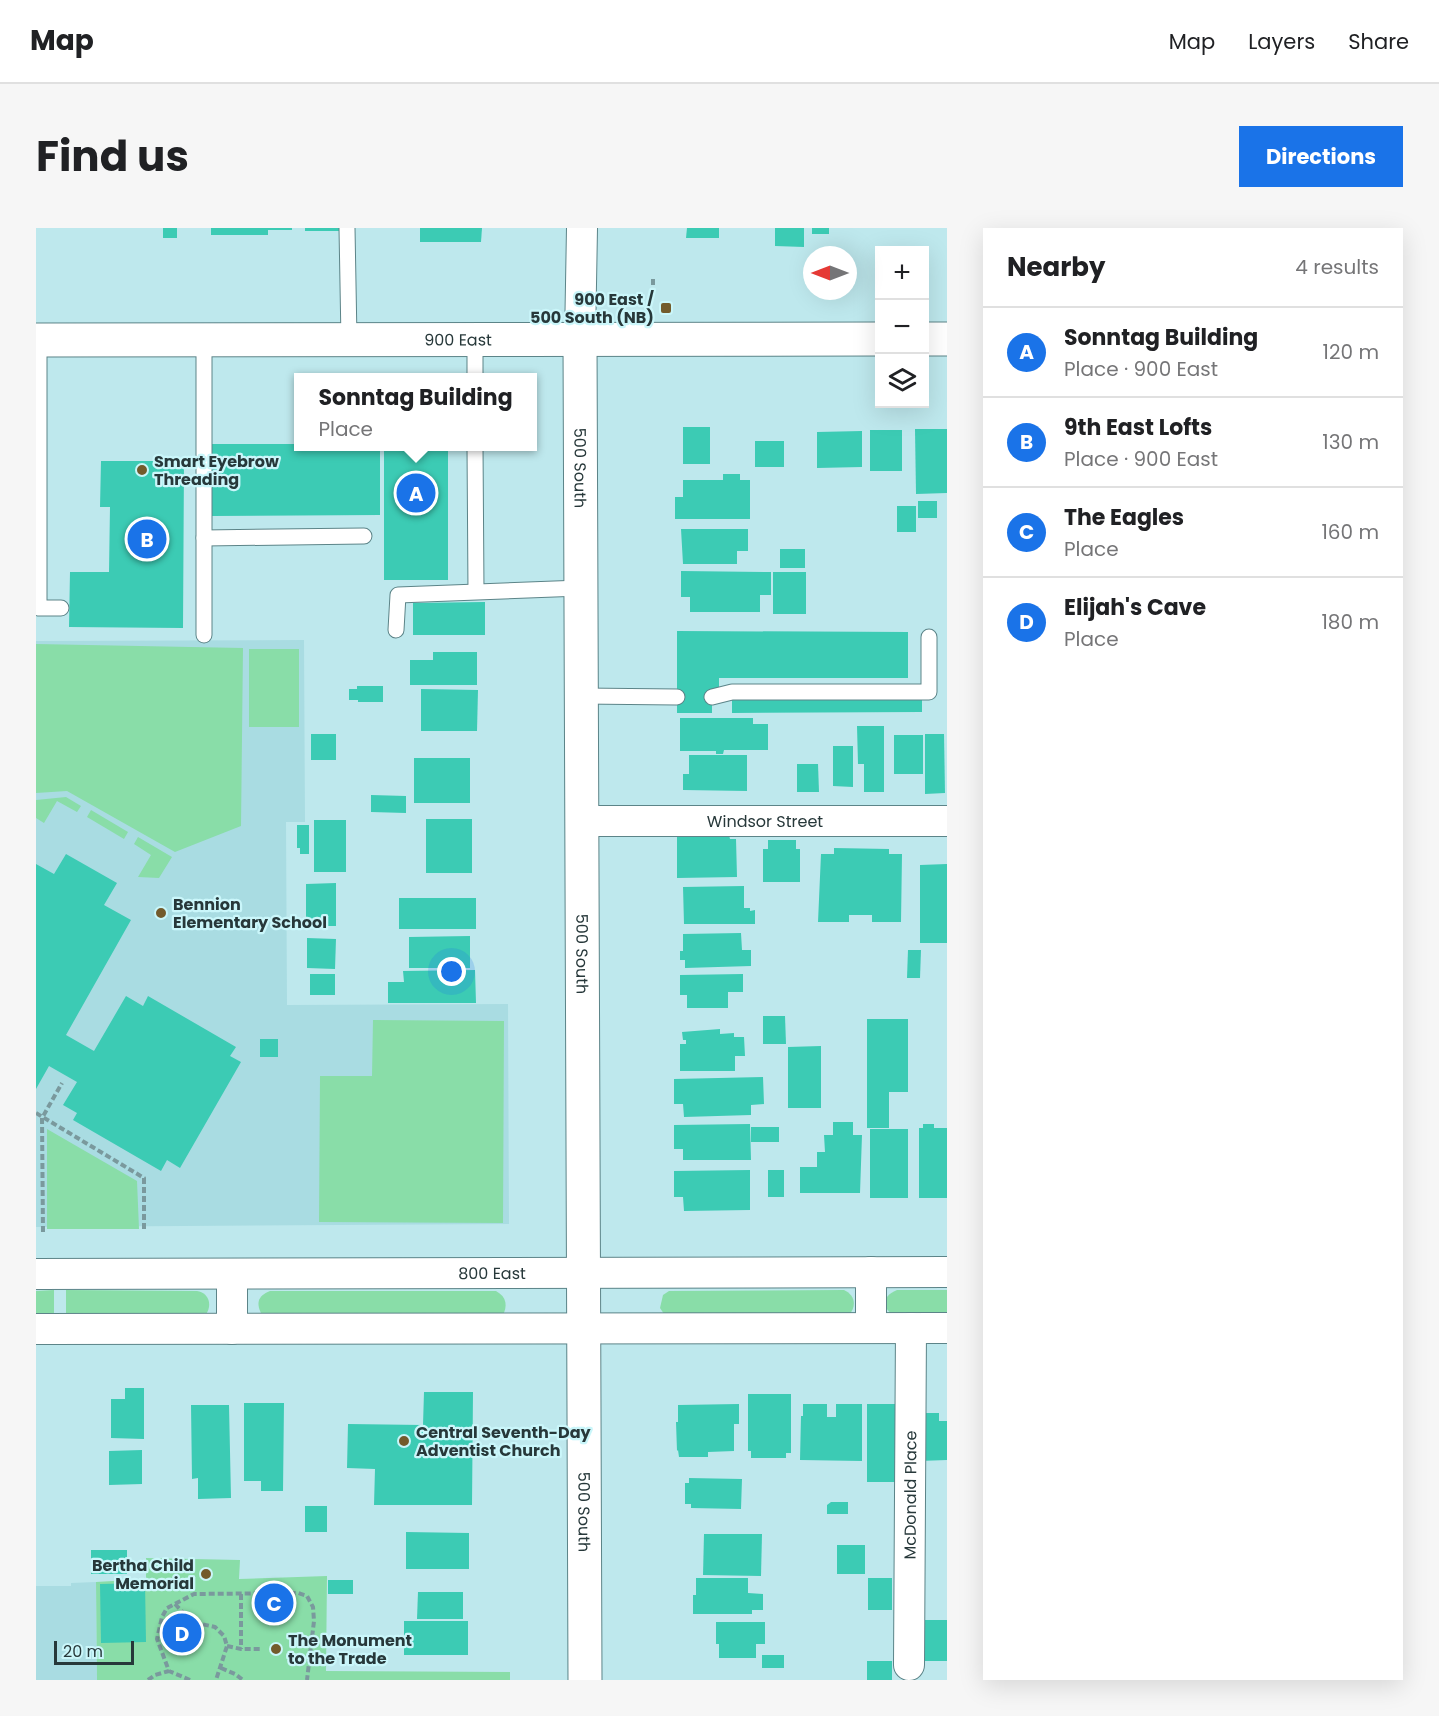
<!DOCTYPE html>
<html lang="en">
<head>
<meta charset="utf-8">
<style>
  :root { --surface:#fff; --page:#f6f6f6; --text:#202124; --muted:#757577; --line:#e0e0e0; --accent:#1a73e8 }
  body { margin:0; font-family:Poppins,sans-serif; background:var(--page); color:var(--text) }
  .controls { position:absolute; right:18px; top:18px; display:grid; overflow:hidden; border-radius:0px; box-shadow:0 6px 24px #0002 }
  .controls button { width:54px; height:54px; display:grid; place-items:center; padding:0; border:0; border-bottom:2px solid var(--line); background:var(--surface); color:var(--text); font:30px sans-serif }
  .compass { position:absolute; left:767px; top:18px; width:54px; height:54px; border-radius:50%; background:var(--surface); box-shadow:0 6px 24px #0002; rotate:270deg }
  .scale { position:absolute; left:18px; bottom:15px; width:80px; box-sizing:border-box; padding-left:6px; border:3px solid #27383a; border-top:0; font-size:16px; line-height:21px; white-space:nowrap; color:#27383a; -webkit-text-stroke:4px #caf6fa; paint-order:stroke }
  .you { position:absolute; left:416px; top:744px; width:21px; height:21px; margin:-15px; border:4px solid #fff; border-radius:50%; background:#1a73e8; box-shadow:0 0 0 9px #1a73e833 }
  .badge { display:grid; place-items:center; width:39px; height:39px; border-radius:50%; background:var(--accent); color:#fff; font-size:20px; font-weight:700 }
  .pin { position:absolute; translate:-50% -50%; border:3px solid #fff; box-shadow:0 2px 6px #0006 }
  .popup { position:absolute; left:258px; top:145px; width:243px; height:78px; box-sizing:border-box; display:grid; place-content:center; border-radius:0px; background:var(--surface); filter:drop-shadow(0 2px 4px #0005); font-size:20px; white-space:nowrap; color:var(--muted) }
  .popup b { font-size:22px; color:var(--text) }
  .popup::after { content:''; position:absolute; left:50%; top:100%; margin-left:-12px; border:12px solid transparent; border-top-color:var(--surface) }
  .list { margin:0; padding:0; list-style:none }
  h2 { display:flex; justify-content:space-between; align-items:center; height:78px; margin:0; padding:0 24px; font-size:26px }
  h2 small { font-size:20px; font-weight:400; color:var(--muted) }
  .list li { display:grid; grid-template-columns:39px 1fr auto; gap:18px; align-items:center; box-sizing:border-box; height:90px; padding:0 24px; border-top:2px solid var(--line) }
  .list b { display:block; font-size:22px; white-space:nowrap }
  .list p { margin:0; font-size:20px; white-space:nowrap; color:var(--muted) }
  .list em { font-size:20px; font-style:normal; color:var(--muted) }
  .icon { flex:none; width:33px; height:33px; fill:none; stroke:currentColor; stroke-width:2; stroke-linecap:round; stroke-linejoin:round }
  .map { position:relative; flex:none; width:911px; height:1452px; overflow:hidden; border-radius:0px }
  header { display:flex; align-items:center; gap:36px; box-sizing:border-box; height:84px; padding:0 30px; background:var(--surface); border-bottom:2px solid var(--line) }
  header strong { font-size:28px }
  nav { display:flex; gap:33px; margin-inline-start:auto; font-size:21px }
  .intro { display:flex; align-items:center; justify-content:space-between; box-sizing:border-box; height:144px; padding:0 36px }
  h1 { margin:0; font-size:42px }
  .button { padding:15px 27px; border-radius:0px; background:var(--accent); color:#fff; font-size:21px; font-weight:700 }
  main { display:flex; gap:36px; padding:0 36px }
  aside { flex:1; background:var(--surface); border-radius:0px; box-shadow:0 6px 24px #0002 }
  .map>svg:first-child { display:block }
</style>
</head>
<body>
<header>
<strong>Map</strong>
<nav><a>Map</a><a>Layers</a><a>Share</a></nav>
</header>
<div class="intro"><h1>Find us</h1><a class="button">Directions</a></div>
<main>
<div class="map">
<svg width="911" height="1452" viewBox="0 0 911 1452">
  <rect width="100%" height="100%" fill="#bee8ed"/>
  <g fill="#a9dce2">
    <polygon points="268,412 269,594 250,594 251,777 472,776 473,996 0,999 0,413"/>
    <polygon points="60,1354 61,1452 0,1452 0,1358 35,1358 35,1355"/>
  </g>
  <g fill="#89dda8">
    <polygon points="0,416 207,420 205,598 139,624 31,563 0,565"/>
    <rect x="213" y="421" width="50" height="78"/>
    <polygon points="30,569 45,578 41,584 21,573 8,595 0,590 0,572"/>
    <polygon points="55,582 92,604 88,611 51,589"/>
    <polygon points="102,609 136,629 123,650 102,649 115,627 98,616"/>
    <polygon points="337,792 468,793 467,995 283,994 284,848 336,848"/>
    <polygon points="11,901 101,953 103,1001 11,1001"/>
    <polygon points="18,1062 18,1091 0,1091 0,1063"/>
    <path d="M30 1062 161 1063C174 1065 177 1079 168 1089L30 1091Z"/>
    <path d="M808 1062C819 1067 821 1078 813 1087L628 1086 624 1080 627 1067 633 1063Z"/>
    <path d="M861 1062H911V1090L857 1088 849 1079C849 1069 852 1066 861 1062Z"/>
    <path d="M234 1063H460C471 1069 472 1078 466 1089L226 1087C220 1076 221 1068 234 1063Z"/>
    <polygon points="110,1330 204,1332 203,1351 291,1348 290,1443 474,1444 474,1452 61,1452 60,1354 110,1351"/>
  </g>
  <g fill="#3ccbb4">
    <rect x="127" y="0" width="14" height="10"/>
    <polygon points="175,0 256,0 256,2 232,2 232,7 175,7"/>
    <rect x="269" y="0" width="34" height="3"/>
    <polygon points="384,0 446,0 445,14 384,14"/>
    <polygon points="651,0 683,0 683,10 650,10"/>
    <polygon points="739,0 768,0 768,19 739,18"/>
    <rect x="776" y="0" width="17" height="6"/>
    <rect x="647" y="199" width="27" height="37"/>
    <polygon points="879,201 911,201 911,265 880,266"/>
    <rect x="834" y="202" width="32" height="41"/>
    <polygon points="826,203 826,239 781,240 781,204"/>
    <rect x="719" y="213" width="29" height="26"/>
    <polygon points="175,216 263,216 263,218 344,218 344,287 176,288"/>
    <rect x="348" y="218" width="64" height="134"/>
    <polygon points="65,233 148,233 147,400 33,399 34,344 73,344 74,279 64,279"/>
    <polygon points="687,246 704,246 704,252 714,252 714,291 639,291 639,269 647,269 647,252 687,252"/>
    <rect x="882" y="273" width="19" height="17"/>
    <rect x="861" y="278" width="19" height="26"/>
    <polygon points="645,301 712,301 712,323 701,323 701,336 647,336"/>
    <rect x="744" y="321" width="25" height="19"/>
    <polygon points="645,343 735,344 735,367 724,367 724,384 654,384 654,369 645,369"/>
    <rect x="737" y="344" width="33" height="42"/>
    <polygon points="449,374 449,407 377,407 377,375"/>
    <polygon points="641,403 872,404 872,450 683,450 683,465 676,465 676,485 641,485"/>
    <polygon points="397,424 441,424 441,457 374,457 374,432 397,432"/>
    <polygon points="321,458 347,458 347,474 322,474 322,472 313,472 313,461 321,461"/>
    <polygon points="385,461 442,462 441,503 385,503"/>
    <polygon points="886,468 886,484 696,485 696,469"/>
    <polygon points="644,490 717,490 717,496 732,496 732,522 688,522 687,526 680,526 680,523 644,523"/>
    <polygon points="821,498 848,498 848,564 828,564 828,536 822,536"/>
    <rect x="275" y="506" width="25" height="26"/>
    <polygon points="889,506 908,506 909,565 889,566"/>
    <rect x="858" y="507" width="29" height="39"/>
    <polygon points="797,518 817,518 817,559 797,558"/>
    <polygon points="653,527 711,527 711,563 647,562 647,546 653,546"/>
    <rect x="378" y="530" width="56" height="45"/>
    <polygon points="761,536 782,536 783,564 761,564"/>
    <polygon points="335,567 370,568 370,585 335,584"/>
    <rect x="390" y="591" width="46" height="54"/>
    <rect x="278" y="592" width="32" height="52"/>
    <polygon points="261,597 273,597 273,626 264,626 264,620 261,620"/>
    <polygon points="641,607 693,607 694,611 700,611 701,649 641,650"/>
    <polygon points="732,612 760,612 760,621 764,621 764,654 727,654 727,621 732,621"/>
    <polygon points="798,620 853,621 853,626 866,626 865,694 836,694 836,687 813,687 813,694 782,694 785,626 798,626"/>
    <polygon points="30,626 81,655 68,677 95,692 30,807 58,823 90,768 107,778 112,768 200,819 194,828 205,834 144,940 131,932 125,943 37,892 41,885 27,877 41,854 13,838 0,861 0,636 18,646"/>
    <polygon points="911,636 911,715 884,715 884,637"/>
    <polygon points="300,655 300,698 270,698 270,656"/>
    <polygon points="708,658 708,680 714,680 714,683 719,682 719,696 648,696 647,659"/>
    <rect x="363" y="670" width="77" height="31"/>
    <polygon points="705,705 706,722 715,722 715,738 649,740 649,732 644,732 644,723 647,723 647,706"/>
    <polygon points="434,708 434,740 373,740 373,709"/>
    <polygon points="271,710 300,711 299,741 271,740"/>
    <polygon points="872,722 885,722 884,750 871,750"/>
    <polygon points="439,742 440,775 352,775 352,754 368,754 367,743"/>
    <rect x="274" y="746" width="25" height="21"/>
    <polygon points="707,746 707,764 692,764 692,780 651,780 651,767 644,767 644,747"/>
    <polygon points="727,788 749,788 750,816 727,816"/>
    <polygon points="831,791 872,791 872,864 853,864 853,900 831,900"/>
    <polygon points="684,801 684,806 698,805 698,809 708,809 709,828 699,828 699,843 644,843 644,816 650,816 650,812 647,812 646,804"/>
    <rect x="224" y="811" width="18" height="18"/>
    <polygon points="785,818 785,880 752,880 752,819"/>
    <polygon points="727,849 728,876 715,877 715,887 648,889 647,876 638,876 638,851"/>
    <polygon points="797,894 817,894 817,907 826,907 824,965 764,965 764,939 781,939 781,924 789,924 788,907 797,907"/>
    <polygon points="714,896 715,932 647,932 647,921 638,921 638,897"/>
    <polygon points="887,896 898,896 898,900 911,900 911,970 883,970 883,900 887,900"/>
    <rect x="715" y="899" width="28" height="15"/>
    <rect x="834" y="901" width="38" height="69"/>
    <polygon points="714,942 714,982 648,983 647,969 638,969 638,943"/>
    <rect x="732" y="942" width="16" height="27"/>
    <polygon points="89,1160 108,1160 108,1211 75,1210 75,1171 89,1171"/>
    <polygon points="388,1164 437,1164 436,1277 338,1277 339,1241 311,1240 312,1196 387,1197"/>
    <polygon points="712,1166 755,1166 755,1225 750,1225 750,1230 715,1230 715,1223 712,1223"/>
    <polygon points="208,1175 248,1175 247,1263 225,1263 225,1253 208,1253"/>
    <polygon points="703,1176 703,1196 698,1196 698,1223 672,1224 672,1229 643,1229 642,1222 641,1223 640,1194 642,1194 642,1177"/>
    <polygon points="767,1176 791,1176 791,1189 800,1189 800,1176 826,1176 826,1233 764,1232 765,1188 767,1188"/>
    <rect x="831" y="1176" width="38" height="78"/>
    <polygon points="155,1177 193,1177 195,1270 162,1271 162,1250 156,1251"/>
    <polygon points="883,1185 903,1185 903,1193 911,1193 911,1232 883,1233"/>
    <polygon points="106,1222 106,1256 73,1257 73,1223"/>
    <polygon points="653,1250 706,1251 705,1281 655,1280 655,1276 649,1276 649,1255 653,1255"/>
    <polygon points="795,1274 812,1274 812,1286 791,1286 791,1277"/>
    <rect x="269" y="1278" width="22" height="26"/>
    <polygon points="370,1304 433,1305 433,1341 370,1341"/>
    <polygon points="668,1306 726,1306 725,1348 667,1347"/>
    <rect x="801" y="1317" width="28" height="29"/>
    <rect x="55" y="1322" width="36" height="24"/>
    <polygon points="660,1350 712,1350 712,1365 727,1366 727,1382 716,1382 716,1386 657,1386 657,1367 660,1367"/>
    <rect x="832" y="1350" width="24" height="32"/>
    <rect x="292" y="1352" width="25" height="14"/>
    <polygon points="109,1355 110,1414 65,1415 64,1356"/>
    <polygon points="382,1364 427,1364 427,1391 381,1391"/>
    <rect x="886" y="1392" width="25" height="41"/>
    <rect x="368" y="1393" width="64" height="34"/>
    <polygon points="680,1394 729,1394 729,1416 720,1416 720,1430 683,1430 683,1416 680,1416"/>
    <rect x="726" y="1427" width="22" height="13"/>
    <rect x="831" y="1433" width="25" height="19"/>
  </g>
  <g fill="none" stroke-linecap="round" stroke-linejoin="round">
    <g stroke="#5c8488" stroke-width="17">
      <g id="lane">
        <polyline points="311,0 313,112"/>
        <polyline points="3,112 3,380 25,380"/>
        <polyline points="439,150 439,112"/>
        <polyline points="439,218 440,363"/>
        <polyline points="168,310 328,308"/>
        <polyline points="360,402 362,367 545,360"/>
        <polyline points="168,407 168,113"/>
        <polyline points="546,468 641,469"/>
        <polyline points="676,469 696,464 893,464 893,409"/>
      </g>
    </g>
    <g stroke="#5c8488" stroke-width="32">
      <g id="street">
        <polyline points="544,112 546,0"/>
        <path id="s1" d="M546 593H911"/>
        <polyline points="835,1044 835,1100"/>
        <path id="s2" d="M0 1046 911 1044"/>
        <polyline points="196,1046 196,1101"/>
        <polyline points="0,1101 911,1100"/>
        <path id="s3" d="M873 1437 875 1100"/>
      </g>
    </g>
    <g stroke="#5c8488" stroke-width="35">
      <g id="secondary">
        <polyline points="888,111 911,111"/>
        <path id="s4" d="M0 112 844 111"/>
        <path id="s5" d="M544 112 549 1452"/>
      </g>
    </g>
    <g stroke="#7a999d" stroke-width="4" stroke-dasharray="6 3" stroke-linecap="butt">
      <polyline points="617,51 617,61"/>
      <polyline points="0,885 108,950 108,1004"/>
      <polyline points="7,1004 6,890 26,855"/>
      <polyline points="205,1366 205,1421"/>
      <polyline points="139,1376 156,1394 179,1399 188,1408 191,1418 180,1452"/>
      <polyline points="191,1418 205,1421 225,1421"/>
      <polyline points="185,1440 199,1446 207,1452"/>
      <polyline points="112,1452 119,1447 133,1443"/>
      <polyline points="154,1452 133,1443 121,1411 126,1389 131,1380 158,1366 262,1365 271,1368 277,1379 278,1393 271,1452"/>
    </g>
    <use href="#lane" stroke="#fff" stroke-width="15"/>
    <use href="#street" stroke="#fff" stroke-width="30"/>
    <use href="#secondary" stroke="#fff" stroke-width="33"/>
  </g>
  <g fill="#735b2c" stroke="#caf6fa" stroke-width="2">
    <rect x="624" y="74" width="12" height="12" rx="3"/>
    <circle cx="106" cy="242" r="6"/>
    <circle cx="125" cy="685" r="6"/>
    <circle cx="368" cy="1213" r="6"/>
    <circle cx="170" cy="1346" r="6"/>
    <circle cx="240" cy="1421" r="6"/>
  </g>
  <g text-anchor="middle" stroke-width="4.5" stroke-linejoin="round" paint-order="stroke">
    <g font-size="16" font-weight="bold" fill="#27383a" stroke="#caf6fa" text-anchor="start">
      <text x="618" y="77" text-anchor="end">900 East /<tspan x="618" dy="18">500 South (NB)</tspan></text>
      <text x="118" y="239">Smart Eyebrow<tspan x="118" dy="18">Threading</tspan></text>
      <text x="137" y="682">Bennion<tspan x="137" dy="18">Elementary School</tspan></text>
      <text x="380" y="1210">Central Seventh-Day<tspan x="380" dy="18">Adventist Church</tspan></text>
      <text x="158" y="1343" text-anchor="end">Bertha Child<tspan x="158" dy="18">Memorial</tspan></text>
      <text x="252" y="1418">The Monument<tspan x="252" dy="18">to the Trade</tspan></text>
    </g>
    <g font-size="16" fill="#27383a" stroke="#caf6fa">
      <text dy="6" stroke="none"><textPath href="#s4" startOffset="422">900 East</textPath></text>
      <text dy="6" stroke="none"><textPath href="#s5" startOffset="128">500 South</textPath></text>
      <text dy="6" stroke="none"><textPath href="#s1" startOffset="183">Windsor Street</textPath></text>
      <text dy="6" stroke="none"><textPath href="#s5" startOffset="614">500 South</textPath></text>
      <text dy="6" stroke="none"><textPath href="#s2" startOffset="456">800 East</textPath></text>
      <text dy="6" stroke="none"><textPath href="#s3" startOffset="170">McDonald Place</textPath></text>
      <text dy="6" stroke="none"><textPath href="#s5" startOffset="1172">500 South</textPath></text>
    </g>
  </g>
</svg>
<div class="controls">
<button>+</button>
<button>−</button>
<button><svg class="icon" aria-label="layers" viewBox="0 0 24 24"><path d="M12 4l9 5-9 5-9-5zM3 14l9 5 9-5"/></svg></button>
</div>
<svg class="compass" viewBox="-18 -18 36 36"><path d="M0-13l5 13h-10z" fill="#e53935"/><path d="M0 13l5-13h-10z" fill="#757577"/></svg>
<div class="scale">20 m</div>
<div class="you"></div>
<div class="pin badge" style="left:380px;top:265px">A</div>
<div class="popup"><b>Sonntag Building</b>Place</div>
<div class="pin badge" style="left:111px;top:311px">B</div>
<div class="pin badge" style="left:238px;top:1375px">C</div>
<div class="pin badge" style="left:146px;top:1405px">D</div>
</div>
<aside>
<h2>Nearby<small>4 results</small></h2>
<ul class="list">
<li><span class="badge">A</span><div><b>Sonntag Building</b><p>Place · 900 East</p></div><em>120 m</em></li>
<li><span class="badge">B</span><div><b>9th East Lofts</b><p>Place · 900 East</p></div><em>130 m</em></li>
<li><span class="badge">C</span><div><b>The Eagles</b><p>Place</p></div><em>160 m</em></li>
<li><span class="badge">D</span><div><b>Elijah's Cave</b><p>Place</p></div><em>180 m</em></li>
</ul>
</aside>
</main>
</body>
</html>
